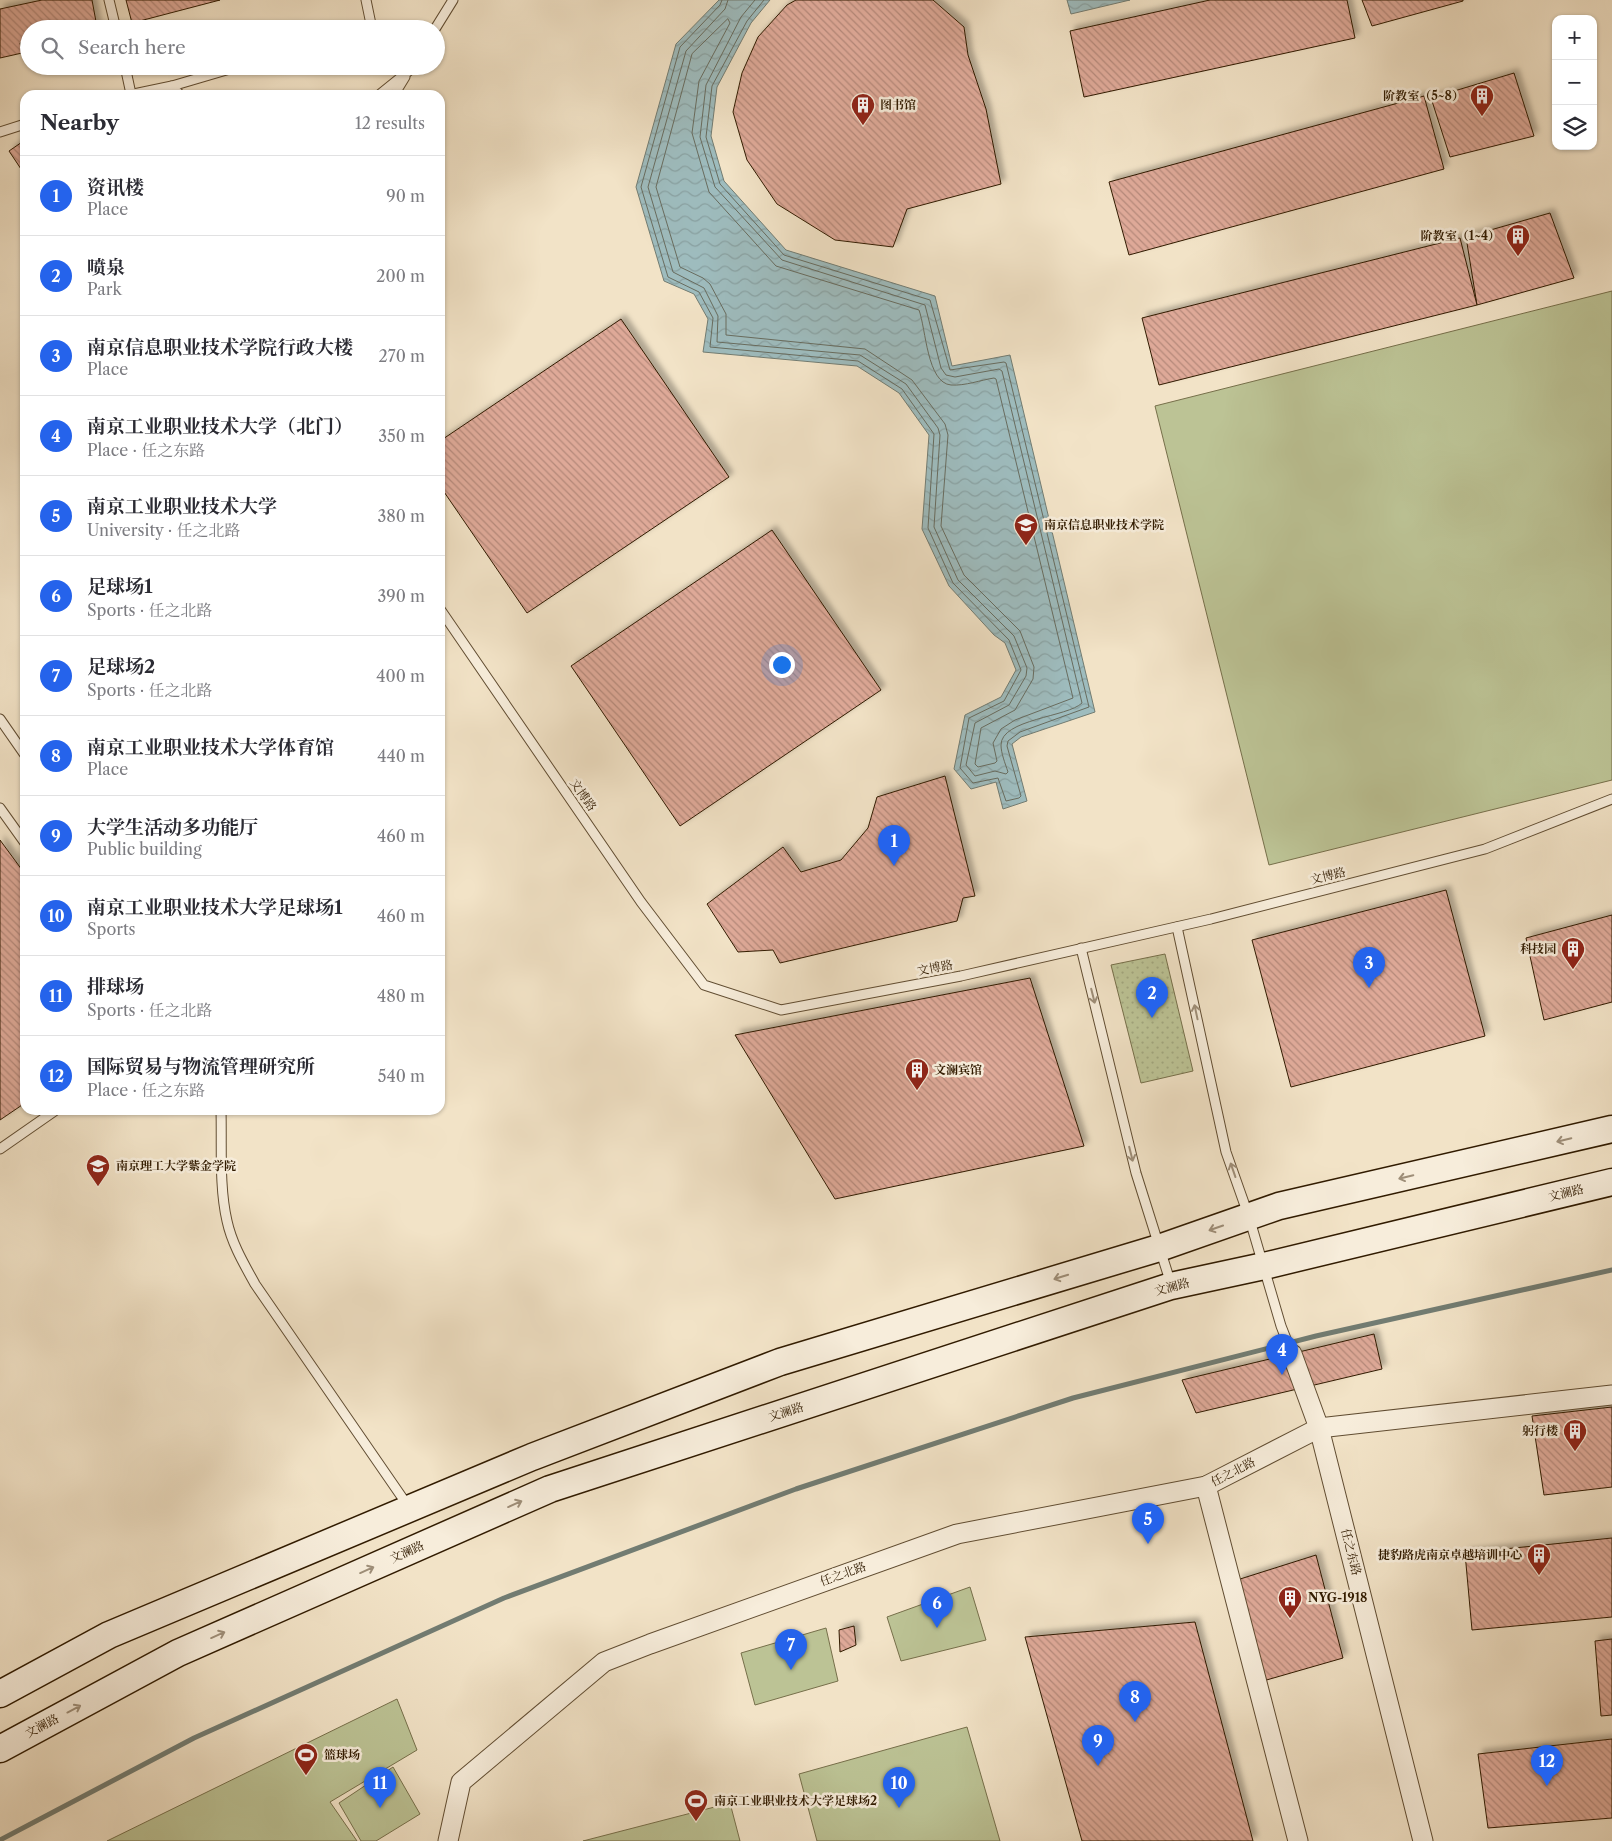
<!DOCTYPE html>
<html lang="en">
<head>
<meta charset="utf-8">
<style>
  :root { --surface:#fff; --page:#f7f7f7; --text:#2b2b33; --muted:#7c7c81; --line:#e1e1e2; --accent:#2563eb }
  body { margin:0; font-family:"Libre Caslon Text","Noto Serif SC",serif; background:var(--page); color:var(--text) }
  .controls { position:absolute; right:15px; top:15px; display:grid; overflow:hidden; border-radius:10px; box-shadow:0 1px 4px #0004 }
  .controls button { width:45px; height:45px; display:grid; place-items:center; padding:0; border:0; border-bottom:1px solid var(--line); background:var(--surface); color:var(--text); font:25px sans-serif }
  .you { position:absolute; left:781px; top:664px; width:18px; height:18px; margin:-12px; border:4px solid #fff; border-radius:50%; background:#1a73e8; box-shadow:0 0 0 8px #1a73e833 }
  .badge { display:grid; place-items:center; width:32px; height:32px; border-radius:50%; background:var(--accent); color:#fff; font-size:16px; font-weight:700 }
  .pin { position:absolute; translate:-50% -41px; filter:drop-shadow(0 1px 2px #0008) }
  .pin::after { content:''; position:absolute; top:26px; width:18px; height:15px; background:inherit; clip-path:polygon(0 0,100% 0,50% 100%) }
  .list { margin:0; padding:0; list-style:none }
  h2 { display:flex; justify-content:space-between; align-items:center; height:65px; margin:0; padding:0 20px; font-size:21px }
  h2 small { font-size:16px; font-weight:400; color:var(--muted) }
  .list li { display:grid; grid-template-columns:32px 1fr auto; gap:15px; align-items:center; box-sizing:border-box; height:80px; padding:0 20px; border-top:1px solid var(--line) }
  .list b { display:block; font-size:19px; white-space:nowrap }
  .list p { margin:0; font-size:16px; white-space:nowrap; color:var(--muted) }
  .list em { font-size:16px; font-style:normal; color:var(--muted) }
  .icon { flex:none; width:28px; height:28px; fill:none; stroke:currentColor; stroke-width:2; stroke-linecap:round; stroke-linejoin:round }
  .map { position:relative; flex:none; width:1612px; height:1841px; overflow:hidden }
  .search { position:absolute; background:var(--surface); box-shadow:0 1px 4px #0004; left:20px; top:20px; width:425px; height:55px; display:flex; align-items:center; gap:12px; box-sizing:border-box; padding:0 18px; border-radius:28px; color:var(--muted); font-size:19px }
  .panel { position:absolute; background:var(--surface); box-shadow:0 1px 4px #0004; left:20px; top:90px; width:425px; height:1025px; border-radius:15px }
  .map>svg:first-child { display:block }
</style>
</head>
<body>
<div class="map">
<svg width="1612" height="1841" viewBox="0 0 1612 1841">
  <defs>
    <pattern id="park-dots" width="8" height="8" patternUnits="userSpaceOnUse" patternTransform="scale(1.25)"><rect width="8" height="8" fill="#bcc395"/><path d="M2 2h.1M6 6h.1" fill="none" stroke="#a2a77f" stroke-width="1.8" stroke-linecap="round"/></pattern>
    <pattern id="water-waves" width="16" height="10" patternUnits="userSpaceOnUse" patternTransform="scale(1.25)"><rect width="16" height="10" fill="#9ebcbe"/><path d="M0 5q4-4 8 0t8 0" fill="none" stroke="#89a1a2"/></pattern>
    <pattern id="building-back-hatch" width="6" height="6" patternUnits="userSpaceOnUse" patternTransform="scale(1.25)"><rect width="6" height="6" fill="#dea998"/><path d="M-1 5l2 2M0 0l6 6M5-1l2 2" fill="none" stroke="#b5897a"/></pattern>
    <filter id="shadow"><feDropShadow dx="4.5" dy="-4.5" stdDeviation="2.5" flood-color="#0004"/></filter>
  </defs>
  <rect width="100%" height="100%" fill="#f2e3c7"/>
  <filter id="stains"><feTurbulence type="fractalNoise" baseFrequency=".004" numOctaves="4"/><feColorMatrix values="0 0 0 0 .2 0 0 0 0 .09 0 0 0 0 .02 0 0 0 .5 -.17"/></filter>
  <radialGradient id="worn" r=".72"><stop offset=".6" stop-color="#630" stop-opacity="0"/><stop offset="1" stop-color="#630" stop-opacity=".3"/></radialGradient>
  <g fill="#bcc395" stroke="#766f4a">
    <polygon points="1612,291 1612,780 1269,865 1155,406"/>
    <polygon points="970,1587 986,1640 901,1661 887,1617"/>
    <polygon points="826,1628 838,1681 755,1705 741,1653"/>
    <polygon points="397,1699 417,1750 330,1802 357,1841 107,1841"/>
    <polygon points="967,1727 1000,1841 817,1841 799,1774"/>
    <polygon points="393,1767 420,1814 376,1841 361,1841 339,1803"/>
    <polygon points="730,1803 740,1841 583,1841"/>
  </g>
  <polygon fill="url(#park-dots)" stroke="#766f4a" points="1165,954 1193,1071 1141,1083 1111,965"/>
  <g fill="url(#water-waves)" stroke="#727c72">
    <polygon points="719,0 770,0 751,23 717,87 711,136 724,181 786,250 935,296 952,366 1010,355 1095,712 1021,737 1012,744 1027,801 1003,809 996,782 971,789 954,769 965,715 1001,697 1016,670 1005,643 994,635 949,586 922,529 929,435 899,393 857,366 703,352 708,319 694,294 664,281 636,187 676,44"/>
    <polygon points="1067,0 1130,0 1071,14"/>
  </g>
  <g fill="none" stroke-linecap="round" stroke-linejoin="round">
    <g stroke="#686c5f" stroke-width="1">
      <polyline points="722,0 720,5 680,47 641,187 668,277 699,292 713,318 710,347 858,361 902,389 934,434 928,528 953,583 1009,640 1021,670 1004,701 969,718 960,768 973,783 998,778 1006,801 1019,798 1021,796 1007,746 1008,741 1020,732 1089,707 1006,363 1004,362 950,370 930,300 784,255 720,184 706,137 712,86 747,21 764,0"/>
      <path d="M728 0 725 9 686 51 648 187 673 272 704 288 718 316 717 342 860 355 906 384 938 428 940 435 934 527 958 580 1014 636 1027 668 1026 676 1009 705 975 723 966 765 975 776 995 771 1006 774 1008 772C1005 763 1001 753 1001 745 1001 719 1068 717 1082 703L1002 371 999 369 955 377 946 375 941 368 925 305 782 260 715 187 700 137 706 85 741 17 755 0"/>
      <path d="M728 19 730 23 699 81 692 133 709 192 776 266 919 310C926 329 927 383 951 385 965 386 981 380 994 378L996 379 1073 698 1015 720 1001 729 993 743 997 761 995 763 978 767 975 764 981 728 1015 710 1033 679 1034 667 1020 631 964 575 941 526 948 435 945 424 912 380 865 349 726 335V314L710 284 703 278 680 267 656 187 692 54Z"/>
    </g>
    <polyline stroke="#727c72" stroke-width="5" points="0,1840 194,1738 504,1598 796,1489 1073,1398 1316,1336 1612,1270"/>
  </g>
  <g fill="url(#building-back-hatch)" stroke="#311b00" filter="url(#shadow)">
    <polygon points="42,0 92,0 97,27 29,29 29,41 20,43 22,53 0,58 0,9"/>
    <polygon points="126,0 220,0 132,23"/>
    <polygon points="796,0 933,0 964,27 968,55 986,109 1001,184 907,209 893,247 835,240 777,204 747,160 733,112 742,73 758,37 787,5"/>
    <polygon points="1210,0 1347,0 1355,38 1084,97 1070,31"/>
    <polygon points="1362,0 1463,0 1463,1 1372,26"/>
    <polygon points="1514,73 1534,136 1450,157 1431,98"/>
    <polygon points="1424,96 1444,169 1129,255 1109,182"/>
    <polygon points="25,140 25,175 9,151"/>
    <polygon points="1550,213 1574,278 1477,305 1466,237"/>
    <polygon points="1460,238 1477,305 1159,385 1142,318"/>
    <polygon points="621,319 729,477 527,613 440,486 440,441"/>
    <polygon points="772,530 881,690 680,826 571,666"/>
    <polygon points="945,776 975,896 963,898 957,921 780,963 773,950 738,952 707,904 783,847 801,872 841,860 868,828 877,797"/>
    <polygon points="0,840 25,874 25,1103 0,1120"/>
    <polygon points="1446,890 1485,1036 1291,1087 1252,940"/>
    <polygon points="1612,915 1612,1002 1544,1020 1526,938"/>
    <polygon points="1030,978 1084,1146 835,1199 735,1035"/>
    <polygon points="1374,1334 1382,1369 1196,1413 1182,1380"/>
    <polygon points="1612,1407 1612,1487 1544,1495 1532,1416"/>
    <polygon points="1612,1538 1612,1617 1472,1630 1465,1553"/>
    <polygon points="1316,1555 1343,1658 1263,1681 1237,1580"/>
    <polygon points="1195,1622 1253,1841 1082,1841 1025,1637"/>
    <polygon points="854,1626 856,1645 840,1652 839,1630"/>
    <polygon points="1612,1639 1612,1715 1601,1716 1595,1641"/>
    <polygon points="1612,1739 1612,1818 1488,1828 1478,1754"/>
  </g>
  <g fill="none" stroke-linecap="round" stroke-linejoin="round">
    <g stroke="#614d32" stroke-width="11">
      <g id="lane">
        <polyline points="109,0 116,29"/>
        <polyline points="366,0 372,29"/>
        <polyline points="435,29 453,0"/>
        <polyline points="125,66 131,94"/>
        <polyline points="129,95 172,86"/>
        <polyline points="180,95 172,86 240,66"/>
        <polyline points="379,95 410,70 407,66"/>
        <polyline points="394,95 405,77"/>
        <polyline points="0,132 25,124"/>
        <polyline points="440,609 641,902 704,985 781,1010 961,976 1211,919 1485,849 1612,799"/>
        <polyline points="0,719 25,755"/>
        <polyline points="0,808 25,843"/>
        <polyline points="1177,927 1226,1152 1249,1217 1281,1326 1292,1354"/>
        <polyline points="1081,948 1136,1173 1171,1284"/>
        <path d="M221 1110C222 1146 219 1186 227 1221 232 1244 244 1264 255 1284L408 1506"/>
        <polyline points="0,1149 56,1110"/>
      </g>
    </g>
    <g stroke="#614d32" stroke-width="21">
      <g id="street">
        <polyline points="1292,1354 1319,1428 1423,1841"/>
        <polyline points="1206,1486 1298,1841"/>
        <polyline points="448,1841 461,1782 604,1662 650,1644 957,1534 1206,1486 1319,1428 1612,1395"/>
      </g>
    </g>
    <g stroke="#311b00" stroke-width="29">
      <g id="secondary">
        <polyline points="0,1694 109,1635 532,1457 780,1362 1159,1248 1279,1206 1612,1129"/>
        <polyline points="0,1749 178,1653 550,1489 1171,1286 1264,1266 1612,1182"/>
      </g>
    </g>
    <use href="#lane" stroke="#f7eddb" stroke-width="9"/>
    <use href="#street" stroke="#f7eddb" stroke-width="19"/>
    <use href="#secondary" stroke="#f7eddb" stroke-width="26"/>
  </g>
  <defs><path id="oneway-shaft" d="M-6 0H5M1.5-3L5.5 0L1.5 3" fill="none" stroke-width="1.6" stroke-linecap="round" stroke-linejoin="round" transform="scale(1.25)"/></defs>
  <g stroke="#9e8e78">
    <use href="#oneway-shaft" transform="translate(1093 996) rotate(76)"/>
    <use href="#oneway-shaft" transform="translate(1196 1012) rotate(-102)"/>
    <use href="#oneway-shaft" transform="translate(1564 1140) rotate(167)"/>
    <use href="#oneway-shaft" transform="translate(1131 1154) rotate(76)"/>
    <use href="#oneway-shaft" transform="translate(1233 1170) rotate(-109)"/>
    <use href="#oneway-shaft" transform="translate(1406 1177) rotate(167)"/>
    <use href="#oneway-shaft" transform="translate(1216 1228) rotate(161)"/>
    <use href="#oneway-shaft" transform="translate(1061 1277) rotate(163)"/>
    <use href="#oneway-shaft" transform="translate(515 1504) rotate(-24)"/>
    <use href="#oneway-shaft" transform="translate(367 1570) rotate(-24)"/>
    <use href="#oneway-shaft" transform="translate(218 1635) rotate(-24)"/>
    <use href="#oneway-shaft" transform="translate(74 1709) rotate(-28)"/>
  </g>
  <defs>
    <g id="building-pin" transform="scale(1.25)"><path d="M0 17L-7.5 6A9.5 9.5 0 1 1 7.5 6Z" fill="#8f2418" stroke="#f7eddb"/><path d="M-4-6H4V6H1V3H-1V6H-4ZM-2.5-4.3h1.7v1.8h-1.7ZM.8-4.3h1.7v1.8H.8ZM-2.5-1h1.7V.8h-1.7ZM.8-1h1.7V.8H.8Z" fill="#fff"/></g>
    <g id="university-pin" transform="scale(1.25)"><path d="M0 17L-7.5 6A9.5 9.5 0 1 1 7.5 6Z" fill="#8f2418" stroke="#f7eddb"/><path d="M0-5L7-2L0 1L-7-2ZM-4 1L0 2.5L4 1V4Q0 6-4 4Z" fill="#fff"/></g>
    <g id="stadium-pin" transform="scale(1.25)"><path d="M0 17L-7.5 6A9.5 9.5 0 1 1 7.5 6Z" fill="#8f2418" stroke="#f7eddb"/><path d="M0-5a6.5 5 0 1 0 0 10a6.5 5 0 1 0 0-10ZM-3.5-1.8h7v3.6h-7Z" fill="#fff"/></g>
  </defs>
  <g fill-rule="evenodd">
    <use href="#building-pin" x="1482" y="96"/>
    <use href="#building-pin" x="863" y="105"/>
    <use href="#building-pin" x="1518" y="236"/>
    <use href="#university-pin" x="1026" y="525"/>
    <use href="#building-pin" x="1573" y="949"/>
    <use href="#building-pin" x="917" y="1070"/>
    <use href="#university-pin" x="98" y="1166"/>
    <use href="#building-pin" x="1575" y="1431"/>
    <use href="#building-pin" x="1539" y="1555"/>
    <use href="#building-pin" x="1290" y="1598"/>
    <use href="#stadium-pin" x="306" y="1755"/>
    <use href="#stadium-pin" x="696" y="1801"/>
  </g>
  <g text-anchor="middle" stroke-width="5" stroke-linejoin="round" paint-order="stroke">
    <g font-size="12" font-weight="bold" fill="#311b00" stroke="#f7eddb" text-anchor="start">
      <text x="1464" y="100" text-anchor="end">阶教室（5~8）</text>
      <text x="880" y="109">图书馆</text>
      <text x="1500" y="240" text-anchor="end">阶教室（1~4）</text>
      <text x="1044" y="529">南京信息职业技术学院</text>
      <text x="1556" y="953" text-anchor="end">科技园</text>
      <text x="934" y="1074">文澜宾馆</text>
      <text x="116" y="1170">南京理工大学紫金学院</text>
      <text x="1558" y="1435" text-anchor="end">躬行楼</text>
      <text x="1522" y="1559" text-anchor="end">捷豹路虎南京卓越培训中心</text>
      <text x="1308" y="1602">NYG-1918</text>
      <text x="324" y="1759">篮球场</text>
      <text x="714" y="1805">南京工业职业技术大学足球场2</text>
    </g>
    <g font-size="12" fill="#311b00" stroke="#f7eddb">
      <text transform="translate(583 795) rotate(55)" y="4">文博路</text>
      <text transform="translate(1328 876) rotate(-14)" y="4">文博路</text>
      <text transform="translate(935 968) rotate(-11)" y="4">文博路</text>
      <text transform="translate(1566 1193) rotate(-14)" y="4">文澜路</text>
      <text transform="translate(1172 1287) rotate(-15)" y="4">文澜路</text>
      <text transform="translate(786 1412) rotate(-18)" y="4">文澜路</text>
      <text transform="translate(1233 1472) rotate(-27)" y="4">任之北路</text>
      <text transform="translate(407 1552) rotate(-24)" y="4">文澜路</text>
      <text transform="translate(1351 1552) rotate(76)" y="4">任之东路</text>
      <text transform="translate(843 1574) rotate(-20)" y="4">任之北路</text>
      <text transform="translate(42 1726) rotate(-28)" y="4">文澜路</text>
    </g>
  </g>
  <rect width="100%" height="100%" filter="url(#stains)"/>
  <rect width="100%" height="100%" fill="url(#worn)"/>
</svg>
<div class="controls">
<button>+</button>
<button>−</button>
<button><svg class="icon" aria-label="layers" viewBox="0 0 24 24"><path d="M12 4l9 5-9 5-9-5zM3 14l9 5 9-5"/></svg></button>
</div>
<div class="you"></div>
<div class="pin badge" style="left:894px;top:866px">1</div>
<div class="pin badge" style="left:1152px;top:1018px">2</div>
<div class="pin badge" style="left:1369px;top:988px">3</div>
<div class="pin badge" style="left:1282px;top:1375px">4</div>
<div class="pin badge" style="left:1148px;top:1544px">5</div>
<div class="pin badge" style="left:937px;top:1628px">6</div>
<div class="pin badge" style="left:791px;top:1670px">7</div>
<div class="pin badge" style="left:1135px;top:1722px">8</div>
<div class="pin badge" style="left:1098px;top:1766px">9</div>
<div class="pin badge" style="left:899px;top:1808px">10</div>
<div class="pin badge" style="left:380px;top:1808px">11</div>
<div class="pin badge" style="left:1547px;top:1786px">12</div>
<div class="search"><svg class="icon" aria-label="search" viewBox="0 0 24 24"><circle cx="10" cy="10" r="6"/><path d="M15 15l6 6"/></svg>Search here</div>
<section class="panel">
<h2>Nearby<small>12 results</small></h2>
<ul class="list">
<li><span class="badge">1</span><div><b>资讯楼</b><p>Place</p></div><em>90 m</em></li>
<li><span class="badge">2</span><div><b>喷泉</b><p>Park</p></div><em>200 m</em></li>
<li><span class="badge">3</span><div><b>南京信息职业技术学院行政大楼</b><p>Place</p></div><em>270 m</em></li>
<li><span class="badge">4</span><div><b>南京工业职业技术大学（北门）</b><p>Place · 任之东路</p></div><em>350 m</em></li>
<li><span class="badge">5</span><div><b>南京工业职业技术大学</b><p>University · 任之北路</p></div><em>380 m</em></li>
<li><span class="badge">6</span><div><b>足球场1</b><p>Sports · 任之北路</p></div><em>390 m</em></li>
<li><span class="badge">7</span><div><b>足球场2</b><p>Sports · 任之北路</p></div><em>400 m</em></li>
<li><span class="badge">8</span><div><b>南京工业职业技术大学体育馆</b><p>Place</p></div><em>440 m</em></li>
<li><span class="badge">9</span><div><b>大学生活动多功能厅</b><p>Public building</p></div><em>460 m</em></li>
<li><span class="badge">10</span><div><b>南京工业职业技术大学足球场1</b><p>Sports</p></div><em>460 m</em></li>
<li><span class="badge">11</span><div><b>排球场</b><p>Sports · 任之北路</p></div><em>480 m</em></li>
<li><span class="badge">12</span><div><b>国际贸易与物流管理研究所</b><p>Place · 任之东路</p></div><em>540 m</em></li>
</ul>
</section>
</div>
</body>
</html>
